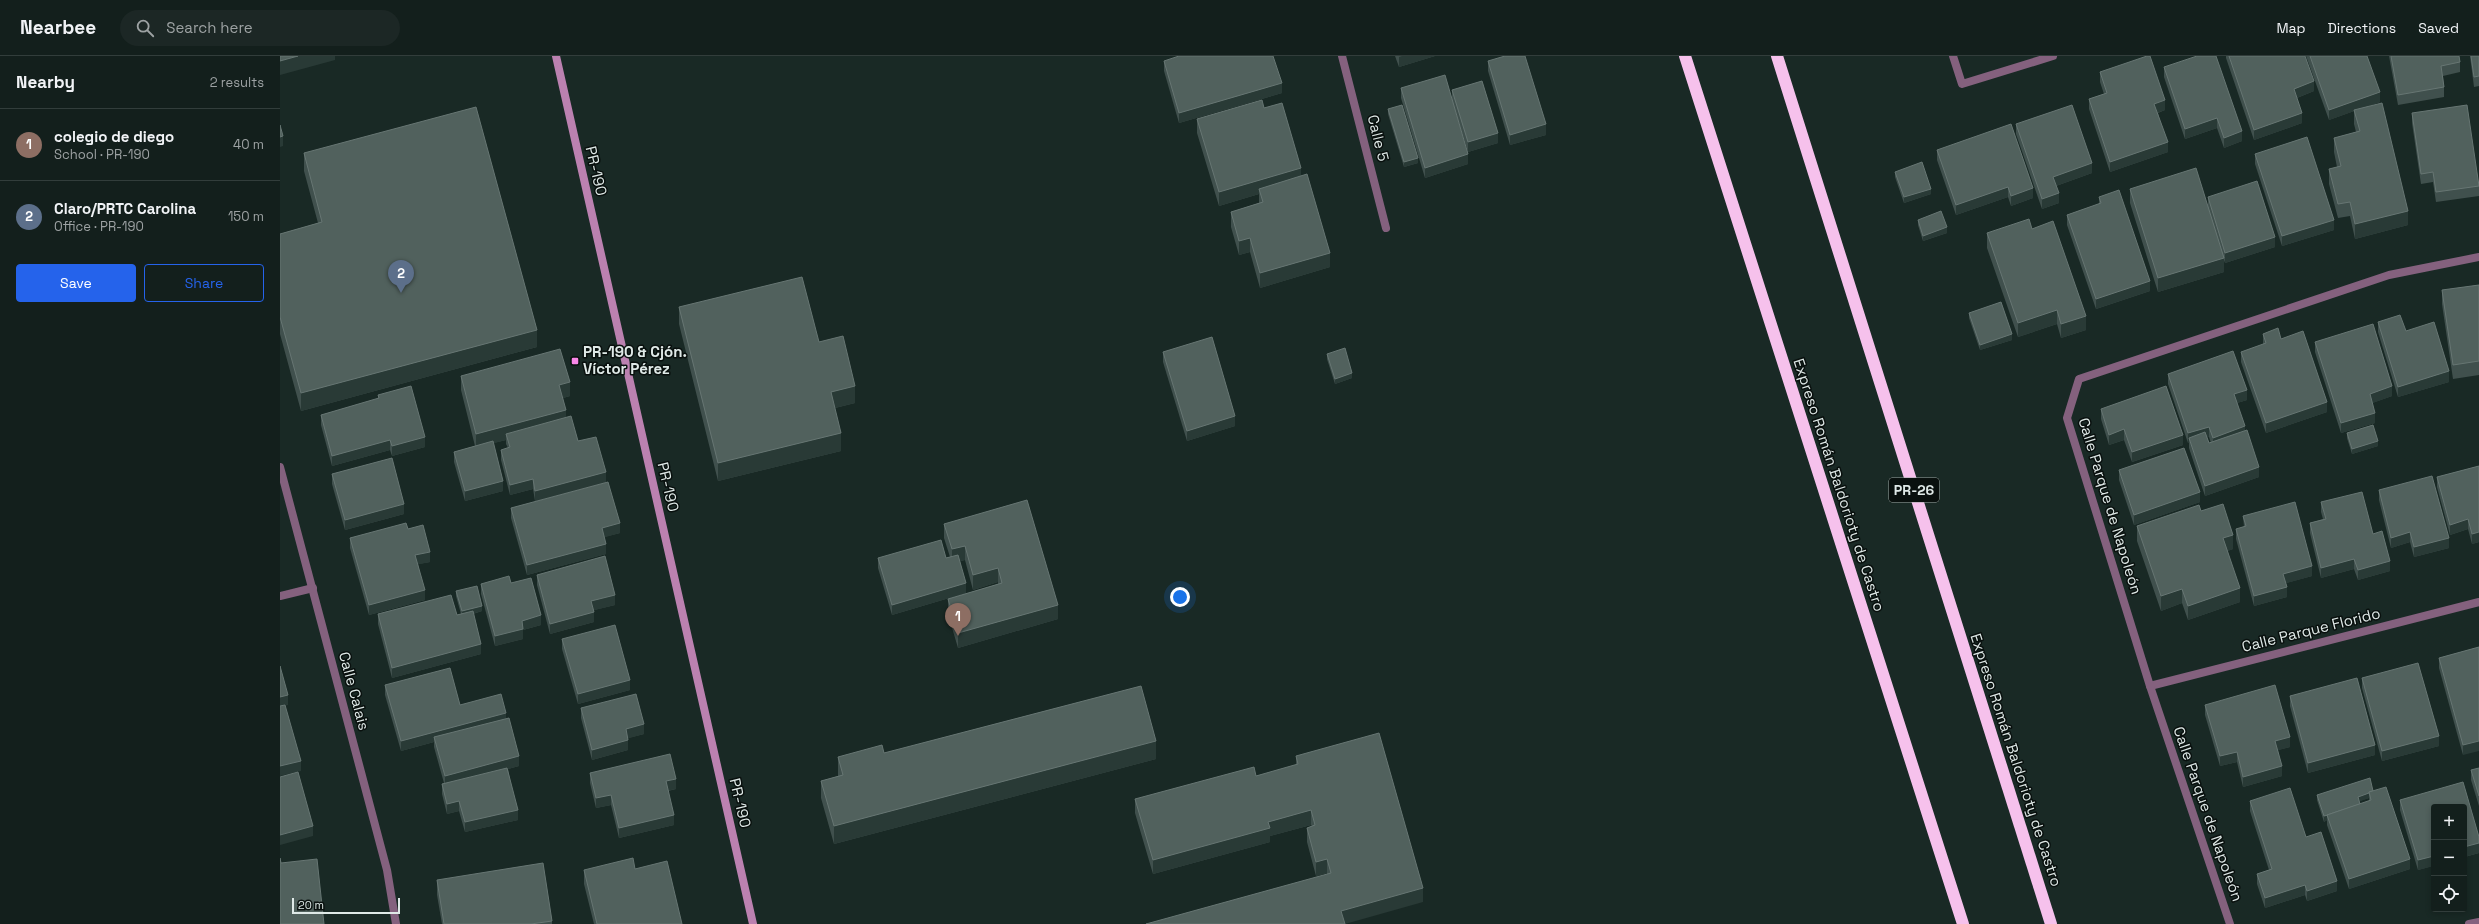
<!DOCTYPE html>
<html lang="en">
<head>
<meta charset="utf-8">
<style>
  :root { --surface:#131f1c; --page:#1c2725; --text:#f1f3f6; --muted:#9da2a3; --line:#323d3b; --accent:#2563eb }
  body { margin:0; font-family:"Space Grotesk",sans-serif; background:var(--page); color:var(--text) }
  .controls { position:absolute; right:12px; bottom:12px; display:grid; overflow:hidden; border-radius:4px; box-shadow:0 2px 6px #0003 }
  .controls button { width:36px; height:36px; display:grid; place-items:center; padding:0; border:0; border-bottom:1px solid var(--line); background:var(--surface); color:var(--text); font:20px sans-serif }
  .scale { position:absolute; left:12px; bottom:10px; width:108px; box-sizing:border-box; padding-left:4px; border:2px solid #dfe9e7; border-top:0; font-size:11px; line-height:14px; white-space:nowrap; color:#dfe9e7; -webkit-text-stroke:3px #09100e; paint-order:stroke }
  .you { position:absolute; left:900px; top:541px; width:14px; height:14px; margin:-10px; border:3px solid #fff; border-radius:50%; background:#1a73e8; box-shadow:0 0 0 6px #1a73e833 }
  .badge { display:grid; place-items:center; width:26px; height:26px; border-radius:50%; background:var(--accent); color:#fff; font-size:13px; font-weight:700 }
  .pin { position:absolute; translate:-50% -33px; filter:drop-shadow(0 1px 2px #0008) }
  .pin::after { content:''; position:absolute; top:21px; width:14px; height:12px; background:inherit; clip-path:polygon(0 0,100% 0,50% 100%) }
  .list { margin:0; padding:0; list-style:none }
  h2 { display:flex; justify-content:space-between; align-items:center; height:52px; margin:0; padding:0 16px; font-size:17px }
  h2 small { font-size:13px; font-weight:400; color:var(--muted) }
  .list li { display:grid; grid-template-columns:26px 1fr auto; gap:12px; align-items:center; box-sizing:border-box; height:72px; padding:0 16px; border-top:1px solid var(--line) }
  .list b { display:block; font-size:15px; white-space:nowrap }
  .list p { margin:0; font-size:13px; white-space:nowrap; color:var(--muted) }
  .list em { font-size:13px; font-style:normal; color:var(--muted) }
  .actions { display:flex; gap:8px; padding:12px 16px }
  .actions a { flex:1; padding:9px 0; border:1px solid var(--accent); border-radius:4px; text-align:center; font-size:14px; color:var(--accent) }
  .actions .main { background:var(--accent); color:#fff }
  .icon { flex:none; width:22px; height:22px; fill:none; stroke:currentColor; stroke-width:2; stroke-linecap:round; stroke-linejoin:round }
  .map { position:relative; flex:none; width:2199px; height:868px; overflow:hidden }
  header { display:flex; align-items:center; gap:24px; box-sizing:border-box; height:56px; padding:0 20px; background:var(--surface); border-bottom:1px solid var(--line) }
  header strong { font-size:19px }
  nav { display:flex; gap:22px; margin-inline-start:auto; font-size:14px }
  .search { width:280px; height:36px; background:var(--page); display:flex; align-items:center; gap:10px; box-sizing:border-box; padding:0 14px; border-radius:22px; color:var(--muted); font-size:15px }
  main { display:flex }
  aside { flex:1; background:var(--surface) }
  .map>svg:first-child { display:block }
</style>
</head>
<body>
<header>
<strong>Nearbee</strong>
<div class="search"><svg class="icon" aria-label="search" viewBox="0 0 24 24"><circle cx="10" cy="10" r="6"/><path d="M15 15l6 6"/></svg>Search here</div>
<nav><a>Map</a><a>Directions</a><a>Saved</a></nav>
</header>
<main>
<aside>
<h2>Nearby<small>2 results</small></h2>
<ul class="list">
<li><span class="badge" style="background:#8d6e63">1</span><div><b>colegio de diego</b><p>School · PR-190</p></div><em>40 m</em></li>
<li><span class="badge" style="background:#5c6f8a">2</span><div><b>Claro/PRTC Carolina</b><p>Office · PR-190</p></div><em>150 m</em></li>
</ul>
<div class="actions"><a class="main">Save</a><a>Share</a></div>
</aside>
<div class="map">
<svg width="2199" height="868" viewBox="0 0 2199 868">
  <rect width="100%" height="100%" fill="#192925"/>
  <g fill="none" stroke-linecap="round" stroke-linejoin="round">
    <g stroke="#84617e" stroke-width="8">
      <polyline points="1062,0 1106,172"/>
      <polyline points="1673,0 1682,28 1773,0"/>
      <polyline points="0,411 107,814 116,868"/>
      <polyline points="0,540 33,532"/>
      <polyline points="1870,630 2199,546"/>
      <polyline points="1950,868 1870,630 1787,362 1799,323 2109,219 2199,201"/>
      <polyline points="2189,868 2199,866"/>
    </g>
    <polyline stroke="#bb81b0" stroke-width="8" points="276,0 473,868"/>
    <g stroke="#f6c1ec" stroke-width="12">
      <polyline points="1405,0 1683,868"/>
      <polyline points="1497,0 1771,868"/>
    </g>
  </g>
  <g fill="#40504d" fill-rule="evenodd">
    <polygon points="1115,0 1155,0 1119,11"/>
    <polygon points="1946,0 2025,0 2034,35 2017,42 2022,67 1974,84 1946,2"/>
    <polygon points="2026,0 2087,0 2100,46 2088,50 2128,169 2075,183 2070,160 2058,162 2049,128 2049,113 2057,111 2054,96 2054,82 2076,76 2074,68 2074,55 2049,64"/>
    <polygon points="2109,0 2179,0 2180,6 2180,16 2163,20 2164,31 2164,41 2118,49"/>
    <polygon points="2190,0 2199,0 2199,30 2194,31"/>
    <polygon points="884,5 1002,37 899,67 884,15"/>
    <polygon points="1208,5 1266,79 1230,89 1208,15"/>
    <polygon points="1884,11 1962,85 1944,92 1937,72 1905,83 1884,21"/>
    <polygon points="1820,16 1885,54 1878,57 1888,96 1830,116 1809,53 1809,43 1824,38 1820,26"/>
    <polygon points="1121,32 1188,108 1145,122 1121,42"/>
    <polygon points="1172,34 1218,87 1188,96 1172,44"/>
    <polygon points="984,52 1021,120 1050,211 980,232 970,196 959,199 951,171 951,156 979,147 979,138 939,150 917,77 917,63"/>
    <polygon points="1108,53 1138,107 1124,111 1108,58"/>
    <polygon points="2132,57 2199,128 2199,140 2156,146 2153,126 2141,128 2132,67"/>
    <polygon points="1736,68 1812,117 1776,130 1779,147 1762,153 1736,78"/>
    <polygon points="1657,94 1753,142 1731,150 1728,141 1676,159 1657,104"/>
    <polygon points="24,97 257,291 21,355 0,278 0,178 38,167 24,115"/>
    <polygon points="1975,98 2054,174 2002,190 1975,108"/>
    <polygon points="1615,116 1651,138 1624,147 1615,121"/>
    <polygon points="1850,133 1928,150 1928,141 1995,191 1945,207 1944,204 1944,216 1878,236 1850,147"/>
    <polygon points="1819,141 1870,235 1816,253 1787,169 1787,159 1819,148"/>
    <polygon points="1638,164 1667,177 1643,185 1638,169"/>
    <polygon points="1752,173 1806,274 1781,282 1777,268 1738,281 1707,192 1707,177"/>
    <polygon points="2199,229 2199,319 2173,323 2162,248 2162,234"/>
    <polygon points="399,251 539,286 575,347 555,352 561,395 438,425 399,268"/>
    <polygon points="1689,257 1732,284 1700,294 1689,262"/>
    <polygon points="2098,266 2169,326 2118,341 2098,276"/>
    <polygon points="1983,278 2047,356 1986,377 1961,306 1961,296 1983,289"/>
    <polygon points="2035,286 2112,340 2092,347 2095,367 2061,377 2035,296"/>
    <polygon points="883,296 955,370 907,385 883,306"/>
    <polygon points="1047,298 1072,322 1055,328 1047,303"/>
    <path d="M1888 318 1967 344 1957 347 1965 375 1979 421 1925 440 1909 392V387H1908L1888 328ZM1927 381H1929L1931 387H1929Z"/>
    <polygon points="181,320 290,340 283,342 286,362 298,385 326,426 255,445 253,433 230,439 221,404 221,394 228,392 226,388 226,384 213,387 223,435 185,445 174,406 174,396 195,390 181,334"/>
    <polygon points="98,339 145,391 112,400 110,394 52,410 41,369 41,359 98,343"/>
    <polygon points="1821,353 1903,389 1852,406 1844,384 1829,389 1821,363"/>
    <polygon points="2067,377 2098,390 2072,398 2067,382"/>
    <polygon points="2199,410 2199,486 2192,488 2188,473 2170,479 2157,431 2157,421"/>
    <polygon points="1839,414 1920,446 1854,469 1839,424"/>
    <polygon points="52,418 124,458 65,474 52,428"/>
    <polygon points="2099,434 2169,492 2134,501 2130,486 2111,492 2099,444"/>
    <polygon points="2041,446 2093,478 2110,515 2078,524 2074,513 2041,522 2030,477 2030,467 2043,463 2041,456"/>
    <polygon points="231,452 340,477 324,481 326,498 247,519 231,462"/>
    <polygon points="1921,455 1953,493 1947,495 1960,546 1908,564 1902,547 1881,555 1857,485 1857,470"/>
    <polygon points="1963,460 2032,520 2006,527 2007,541 1974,550 1956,483 1956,473 1964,471"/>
    <polygon points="664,468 778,563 678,592 668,558 668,543 718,528 718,526 693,534 685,504 680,505 686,537 612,559 598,512 598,502 666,502 670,501 664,482"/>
    <polygon points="128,473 150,506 138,508 145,544 89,559 70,492 70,482"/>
    <polygon points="257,519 335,549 314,554 314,566 270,578 257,529"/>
    <polygon points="231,527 261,569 243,574 243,583 215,590 201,538 201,528"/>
    <polygon points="176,535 202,555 193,558 201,598 112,622 98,568 98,558 177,559 181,558 176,540"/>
    <polygon points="282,583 350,634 298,648 282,593"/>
    <polygon points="2199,591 2183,699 2159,612 2159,602"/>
    <polygon points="2082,622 2159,690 2102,705 2082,632"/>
    <polygon points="105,629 226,662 239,710 228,713 238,764 185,776 179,755 167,758 162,738 162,728 164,727 154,691 154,686 121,695 105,639"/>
    <polygon points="2010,640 2095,699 2028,717 2010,650"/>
    <polygon points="1925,649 2010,691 1998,694 2002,720 1963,731 1957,706 1940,710 1925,659"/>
    <polygon points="301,652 364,678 348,682 348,694 312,704 301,662"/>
    <polygon points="604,697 876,703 554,788 541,742 541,725 558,720 558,701"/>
    <polygon points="1016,700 1143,846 1047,818 1047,817 1036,820 1027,786 1027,772 1032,770 1031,769 990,780 990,786 873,818 855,757 855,743 976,720 1016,709"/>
    <polygon points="2199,712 2199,750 2191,724 2191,714"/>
    <polygon points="310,717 396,733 388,735 394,769 339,782 331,749 316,752 310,727"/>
    <path d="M2093 735 2130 813 2069 833 2047 769V764L2044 766 2037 744V739ZM2089 742V745L2080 748 2079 745Z"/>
    <polygon points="2120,744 2199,781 2199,797 2138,814 2120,754"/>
    <polygon points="1970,745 2026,781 2057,835 2027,845 2025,839 1985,852 1977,828 1977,818 1989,814 1970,755"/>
    <polygon points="355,813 402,868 314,868 304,828 304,814"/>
    <polygon points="157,824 272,865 272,868 162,868 157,839"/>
  </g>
  <g fill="#293a36">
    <polygon points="18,0 55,0 55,4 0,19 0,5"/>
    <polygon points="1122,0 1155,0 1119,11 1119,1"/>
    <polygon points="2034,25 2034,35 2014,43 2014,33"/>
    <polygon points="1002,27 1002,37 899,67 899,57"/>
    <polygon points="2100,36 2100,46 2049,64 2049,54"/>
    <polygon points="1885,44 1885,54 1874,58 1874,48"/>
    <polygon points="2022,57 2022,67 1974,84 1974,74"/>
    <polygon points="1937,62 1937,72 1905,83 1905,73"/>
    <polygon points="1266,68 1266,79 1230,89 1230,79"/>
    <polygon points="1962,75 1962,85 1944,92 1944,82"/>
    <polygon points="1218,77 1218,87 1188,96 1188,86"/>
    <polygon points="3,80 3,90 0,91 0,81"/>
    <polygon points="1888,86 1888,96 1830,116 1830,106"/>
    <polygon points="1188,98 1188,108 1145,122 1145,112"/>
    <polygon points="1138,102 1138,107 1124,111 1124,106"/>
    <polygon points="1812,107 1812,117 1773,131 1773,121"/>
    <polygon points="1021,112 1021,126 979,133 979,138 939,150 939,136"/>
    <polygon points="1728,131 1728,141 1676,159 1676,149"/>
    <polygon points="1753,132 1753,142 1731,150 1731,140"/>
    <polygon points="1651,133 1651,138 1624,147 1624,141"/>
    <polygon points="1779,137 1779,147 1762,153 1762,143"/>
    <polygon points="2128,155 2128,169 2075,183 2075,168"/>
    <polygon points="2054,164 2054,174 2002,190 2002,180"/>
    <polygon points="1667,171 1667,177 1643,185 1643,180"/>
    <polygon points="1995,181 1995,191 1945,207 1945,197"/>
    <polygon points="970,182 970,196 959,199 959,185"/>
    <polygon points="1050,197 1050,211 980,232 980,217"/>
    <polygon points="1944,202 1944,216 1878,236 1878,222"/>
    <polygon points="1870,225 1870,235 1816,253 1816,243"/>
    <polygon points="1777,254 1777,268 1738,281 1738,267"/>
    <polygon points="1806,260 1806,274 1781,282 1781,268"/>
    <polygon points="257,274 257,291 21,355 21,337"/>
    <polygon points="1732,278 1732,284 1700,294 1700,289"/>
    <polygon points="2169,315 2169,326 2118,341 2118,331"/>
    <polygon points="1072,317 1072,322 1055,328 1055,323"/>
    <polygon points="290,326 290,340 279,343 279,329"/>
    <polygon points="575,330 575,347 551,353 551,336"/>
    <polygon points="2112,330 2112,340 2090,348 2090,338"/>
    <polygon points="1967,334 1967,344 1954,348 1954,338"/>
    <polygon points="2047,346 2047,356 1986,377 1986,367"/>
    <polygon points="286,354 286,368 226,378 226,384 196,392 196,378"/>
    <polygon points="2095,357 2095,367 2061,377 2061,367"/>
    <polygon points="955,360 955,370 907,385 907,375"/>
    <polygon points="1965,370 1965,381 1933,392 1933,382"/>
    <polygon points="1929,371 1929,381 1911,386 1909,382 1909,387 1908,387 1908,377"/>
    <polygon points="1844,373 1844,384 1829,389 1829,379"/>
    <polygon points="561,377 561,395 438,425 438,407"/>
    <polygon points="1903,379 1903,389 1852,406 1852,396"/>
    <polygon points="145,381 145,391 112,400 112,390"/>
    <polygon points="110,384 110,394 52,410 52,400"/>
    <polygon points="2098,385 2098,390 2072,398 2072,393"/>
    <polygon points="1979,411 1979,421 1925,440 1925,430"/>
    <polygon points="326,416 326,426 255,445 255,435"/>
    <polygon points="253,423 253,433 230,439 230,429"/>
    <polygon points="223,425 223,435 185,445 185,435"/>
    <polygon points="1920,436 1920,446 1854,469 1854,459"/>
    <polygon points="124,448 124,458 65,474 65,464"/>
    <polygon points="2188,463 2188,473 2170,479 2170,469"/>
    <polygon points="340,467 340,477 322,482 322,472"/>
    <polygon points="2130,476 2130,486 2111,492 2111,482"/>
    <polygon points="2199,476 2199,486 2192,488 2192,478"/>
    <polygon points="1953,479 1953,493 1943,497 1943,482"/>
    <polygon points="2169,482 2169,492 2134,501 2134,491"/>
    <polygon points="326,488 326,498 247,519 247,509"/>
    <polygon points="685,490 685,504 672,507 672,493"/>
    <polygon points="150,496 150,506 135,509 135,499"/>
    <polygon points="2074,503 2074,513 2041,522 2041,512"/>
    <polygon points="2110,505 2110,515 2078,524 2078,514"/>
    <polygon points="2032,510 2032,520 2003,528 2003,518"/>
    <polygon points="718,512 718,526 693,534 693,519"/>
    <polygon points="686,527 686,537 612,559 612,549"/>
    <polygon points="2007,531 2007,541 1974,550 1974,540"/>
    <polygon points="1960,532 1960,546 1908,564 1908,550"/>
    <polygon points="1902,533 1902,547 1881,555 1881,540"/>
    <polygon points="145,534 145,544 89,559 89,549"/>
    <polygon points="335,539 335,549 311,555 311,545"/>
    <polygon points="778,549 778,563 678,592 678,577"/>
    <polygon points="202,550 202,555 182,561 182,555"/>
    <polygon points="314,556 314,566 270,578 270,568"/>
    <polygon points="261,559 261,569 243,574 243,583 215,590 215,580 242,565"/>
    <polygon points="201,588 201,598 112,622 112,612"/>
    <polygon points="350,624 350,634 298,648 298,638"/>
    <polygon points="8,639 8,649 0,651 0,641"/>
    <polygon points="226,657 226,667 154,681 154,686 121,695 121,685"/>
    <polygon points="364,668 364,678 346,683 346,673"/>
    <polygon points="2159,680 2159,690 2102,705 2102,695"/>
    <polygon points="2010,681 2010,691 1995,695 1995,685"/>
    <polygon points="348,684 348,694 312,704 312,694"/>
    <polygon points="876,685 876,703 554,788 554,770"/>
    <polygon points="2199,685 2199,695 2183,699 2183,689"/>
    <polygon points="2095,689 2095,699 2028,717 2028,707"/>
    <polygon points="1957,696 1957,706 1940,710 1940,700"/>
    <polygon points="239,700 239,710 165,730 165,720"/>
    <polygon points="21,705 21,715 0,720 0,710"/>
    <polygon points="2002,710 2002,720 1963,731 1963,721"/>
    <polygon points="396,723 396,733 386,735 386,725"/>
    <polygon points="2089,737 2089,742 2078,746 2078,741"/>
    <polygon points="331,739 331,749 316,752 316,742"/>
    <polygon points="179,745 179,755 167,758 167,748"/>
    <polygon points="238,754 238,764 185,776 185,766"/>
    <polygon points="1031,754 1031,769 990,780 990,786 873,818 873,804 988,766"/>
    <polygon points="394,759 394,769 339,782 339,772"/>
    <polygon points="2047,759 2047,764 2044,766 2044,760"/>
    <polygon points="33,770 33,780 0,789 0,779"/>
    <polygon points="2199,787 2199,797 2184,801 2184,791"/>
    <polygon points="2154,800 2154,810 2138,814 2138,804"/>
    <polygon points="1047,803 1047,817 1036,820 1036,806"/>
    <polygon points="2130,803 2130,813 2069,833 2069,823"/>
    <polygon points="2057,825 2057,835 2027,845 2027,835"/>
    <polygon points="2025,829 2025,839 1985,852 1985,842"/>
    <polygon points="1143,832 1143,846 1065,868 1061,855"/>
  </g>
  <g fill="#51615d" stroke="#677673">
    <polygon points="0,0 18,0 0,5"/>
    <polygon points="899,0 993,0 1002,27 899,57 884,5"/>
    <polygon points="1225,0 1245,0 1266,68 1230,79 1208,5"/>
    <polygon points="1867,0 1870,0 1885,44 1874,48 1888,86 1830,106 1809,43 1827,37 1820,16"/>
    <polygon points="1917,0 1936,0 1962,75 1944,82 1937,62 1905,73 1884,11"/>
    <polygon points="1949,0 2025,0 2034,25 2014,33 2022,57 1974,74"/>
    <polygon points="2030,0 2087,0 2100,36 2049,54"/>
    <polygon points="2111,0 2179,0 2180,6 2161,10 2164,31 2118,39"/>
    <polygon points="2191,0 2199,0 2199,20 2194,21"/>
    <polygon points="1165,19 1188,98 1145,112 1121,32"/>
    <polygon points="1202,25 1218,77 1188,86 1172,34"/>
    <polygon points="982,44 984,52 1002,47 1021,112 939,136 917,63"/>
    <polygon points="2102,47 2128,155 2075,168 2070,146 2058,148 2049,113 2061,110 2054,82 2080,75 2074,54"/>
    <polygon points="1122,49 1138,102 1124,106 1108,53"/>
    <polygon points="1792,49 1812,107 1773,121 1779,137 1762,143 1736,68"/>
    <polygon points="2187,49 2199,130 2156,136 2153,116 2141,118 2132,57"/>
    <polygon points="196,51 257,274 21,337 0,261 0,178 42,166 24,97"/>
    <polygon points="1731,68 1753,132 1731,140 1728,131 1676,149 1657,94"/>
    <polygon points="0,69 3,80 0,81"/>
    <polygon points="2027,81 2054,164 2002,180 1975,98"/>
    <polygon points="1642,106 1651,133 1624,141 1615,116"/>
    <polygon points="1916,112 1944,202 1878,222 1850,133"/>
    <polygon points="1027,118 1050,197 980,217 970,182 959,185 951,156 983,146 979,133"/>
    <polygon points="1977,125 1995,181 1945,197 1928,141"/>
    <polygon points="1839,134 1870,225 1816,243 1787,159 1821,147 1819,141"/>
    <polygon points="1661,155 1667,171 1643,180 1638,164"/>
    <polygon points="1749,163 1752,173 1773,165 1806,260 1781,268 1777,254 1738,267 1707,177"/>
    <polygon points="522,221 539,286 563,280 575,330 551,336 561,377 438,407 399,251"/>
    <polygon points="2199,229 2199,305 2173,309 2162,234"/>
    <polygon points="1721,246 1732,278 1700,289 1689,257"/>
    <polygon points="2120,259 2126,275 2154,266 2169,315 2118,331 2098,266"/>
    <polygon points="2093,268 2112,330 2090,338 2095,357 2061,367 2035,286"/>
    <polygon points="1998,272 2001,283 2023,275 2047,346 1986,367 1961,296 1986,287 1983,278"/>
    <polygon points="932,281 955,360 907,375 883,296"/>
    <polygon points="1065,292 1072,317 1055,323 1047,298"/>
    <polygon points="280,293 290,326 279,329 286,354 196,378 181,320"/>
    <polygon points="1953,295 1967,334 1954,338 1965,370 1933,382 1929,371 1908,377 1888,318"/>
    <polygon points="131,330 145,381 112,390 110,384 52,400 41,359 99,342 98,339"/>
    <polygon points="1886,330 1903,379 1852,396 1844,373 1829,379 1821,353"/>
    <polygon points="291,360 298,385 316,381 326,416 255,435 253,423 230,429 221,394 230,391 226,378"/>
    <polygon points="2093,369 2098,385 2072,393 2067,377"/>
    <polygon points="1967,374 1979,411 1925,430 1909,382 1925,376 1929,387"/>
    <polygon points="213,385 223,425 185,435 174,396"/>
    <polygon points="1904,392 1920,436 1854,459 1839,414"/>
    <polygon points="112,402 124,448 65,464 52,418"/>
    <polygon points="2199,410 2199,476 2192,478 2188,463 2170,469 2157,421"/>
    <polygon points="2152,420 2169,482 2134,491 2130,476 2111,482 2099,434"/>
    <polygon points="328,426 340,467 322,472 326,488 247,509 231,452"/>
    <polygon points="2082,436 2093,478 2102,475 2110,505 2078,514 2074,503 2041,512 2030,467 2046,463 2041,446"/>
    <polygon points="747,444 778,549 678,577 668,543 722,527 718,512 693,519 685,490 672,493 664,468"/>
    <polygon points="2015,446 2032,510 2003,518 2007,531 1974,540 1956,473 1966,470 1963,460"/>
    <polygon points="1943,448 1953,479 1943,482 1960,532 1908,550 1902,533 1881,540 1857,470 1919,449 1921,455"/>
    <polygon points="126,467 128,473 143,469 150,496 135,499 145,534 89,549 70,482"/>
    <polygon points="661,484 666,502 678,499 686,527 612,549 598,502"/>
    <polygon points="325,500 335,539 311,545 314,556 270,568 257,519"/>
    <polygon points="229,520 231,527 251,522 261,559 242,565 243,573 215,580 201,528"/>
    <polygon points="197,530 202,550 182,555 176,535"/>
    <polygon points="171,539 177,559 193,555 201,588 112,612 98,558"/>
    <polygon points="335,569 350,624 298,638 282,583"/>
    <polygon points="2199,591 2199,685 2183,689 2159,602"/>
    <polygon points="2138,607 2159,680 2102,695 2082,622"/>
    <polygon points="0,610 8,639 0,641"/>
    <polygon points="170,612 180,649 221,638 226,657 121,685 105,629"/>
    <polygon points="2077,622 2095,689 2028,707 2010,640"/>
    <polygon points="1995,629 2010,681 1995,685 2002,710 1963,721 1957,696 1940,700 1925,649"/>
    <polygon points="861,630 876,685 554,770 541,725 563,719 558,701 602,689 604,697"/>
    <polygon points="356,638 364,668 346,673 348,684 312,694 301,652"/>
    <polygon points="5,649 21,705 0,710 0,650"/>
    <polygon points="229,662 239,700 165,720 154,681"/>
    <polygon points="1099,677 1143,832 1061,855 1065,868 866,868 1051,817 1047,803 1036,806 1027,772 1035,769 1031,754 988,766 990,772 873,804 855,743 974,711 976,720 1018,708 1016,700"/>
    <polygon points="390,698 396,723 386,725 394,759 339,772 331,739 316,742 310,717"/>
    <polygon points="227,712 238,754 185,766 179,745 167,748 162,728"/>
    <polygon points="2199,712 2199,740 2191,714"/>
    <polygon points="18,716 33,770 0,779 0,721"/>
    <polygon points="2090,722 2093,735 2089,736 2089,737 2078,741 2080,748 2047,759 2048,759 2044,760 2037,739"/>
    <polygon points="2183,726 2199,781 2199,787 2184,791 2184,751 2154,751 2154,800 2138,804 2120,744"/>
    <polygon points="2106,731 2130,803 2069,823 2047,759 2091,744 2089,736"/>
    <polygon points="2010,732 2026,781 2041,776 2057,825 2027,835 2025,829 1985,842 1977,818 1992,813 1970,745"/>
    <polygon points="0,802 1,807 37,803 44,868 0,868"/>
    <polygon points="353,802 355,813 387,805 402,868 317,868 304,814"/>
    <polygon points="263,807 272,865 251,868 164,868 157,824"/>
  </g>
  <rect fill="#f987e8" stroke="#09100e" stroke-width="1.5" x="291" y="301" width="8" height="8" rx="2"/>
  <g text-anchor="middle" stroke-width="3" stroke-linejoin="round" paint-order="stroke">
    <rect fill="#09100e" stroke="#9fa8a6" stroke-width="1" x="1609" y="422" width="50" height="24" rx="3"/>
    <g font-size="14" font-weight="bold" fill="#dfe9e7">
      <text x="1634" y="439">PR-26</text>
    </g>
    <g font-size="15" fill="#dfe9e7" stroke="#09100e">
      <text transform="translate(1098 82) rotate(76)" y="5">Calle 5</text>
      <text transform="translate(316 115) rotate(77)" y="5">PR-190</text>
      <text transform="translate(1559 429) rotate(72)" y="5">Expreso Román Baldorioty de Castro</text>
      <text transform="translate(388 431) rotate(77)" y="5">PR-190</text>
      <text transform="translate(1830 450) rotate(73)" y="5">Calle Parque de Napoleón</text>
      <text transform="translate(2031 574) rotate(-14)" y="5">Calle Parque Florido</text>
      <text transform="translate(74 635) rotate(75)" y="5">Calle Calais</text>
      <text transform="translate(1736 704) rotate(72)" y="5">Expreso Román Baldorioty de Castro</text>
      <text transform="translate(460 747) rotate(77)" y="5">PR-190</text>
      <text transform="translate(1928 758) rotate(71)" y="5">Calle Parque de Napoleón</text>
    </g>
    <g font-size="15" font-weight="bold" fill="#dfe9e7" stroke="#09100e" text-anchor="start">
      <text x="303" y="301">PR-190 &amp; Cjón.<tspan x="303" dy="17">Víctor Pérez</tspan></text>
    </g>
  </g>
</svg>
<div class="controls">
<button>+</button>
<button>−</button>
<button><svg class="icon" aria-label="locate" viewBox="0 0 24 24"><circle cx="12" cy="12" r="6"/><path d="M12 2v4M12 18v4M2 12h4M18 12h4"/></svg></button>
</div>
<div class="scale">20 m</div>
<div class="you"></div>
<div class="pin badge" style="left:678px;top:580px;background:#8d6e63">1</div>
<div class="pin badge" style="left:121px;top:237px;background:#5c6f8a">2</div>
</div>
</main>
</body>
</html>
